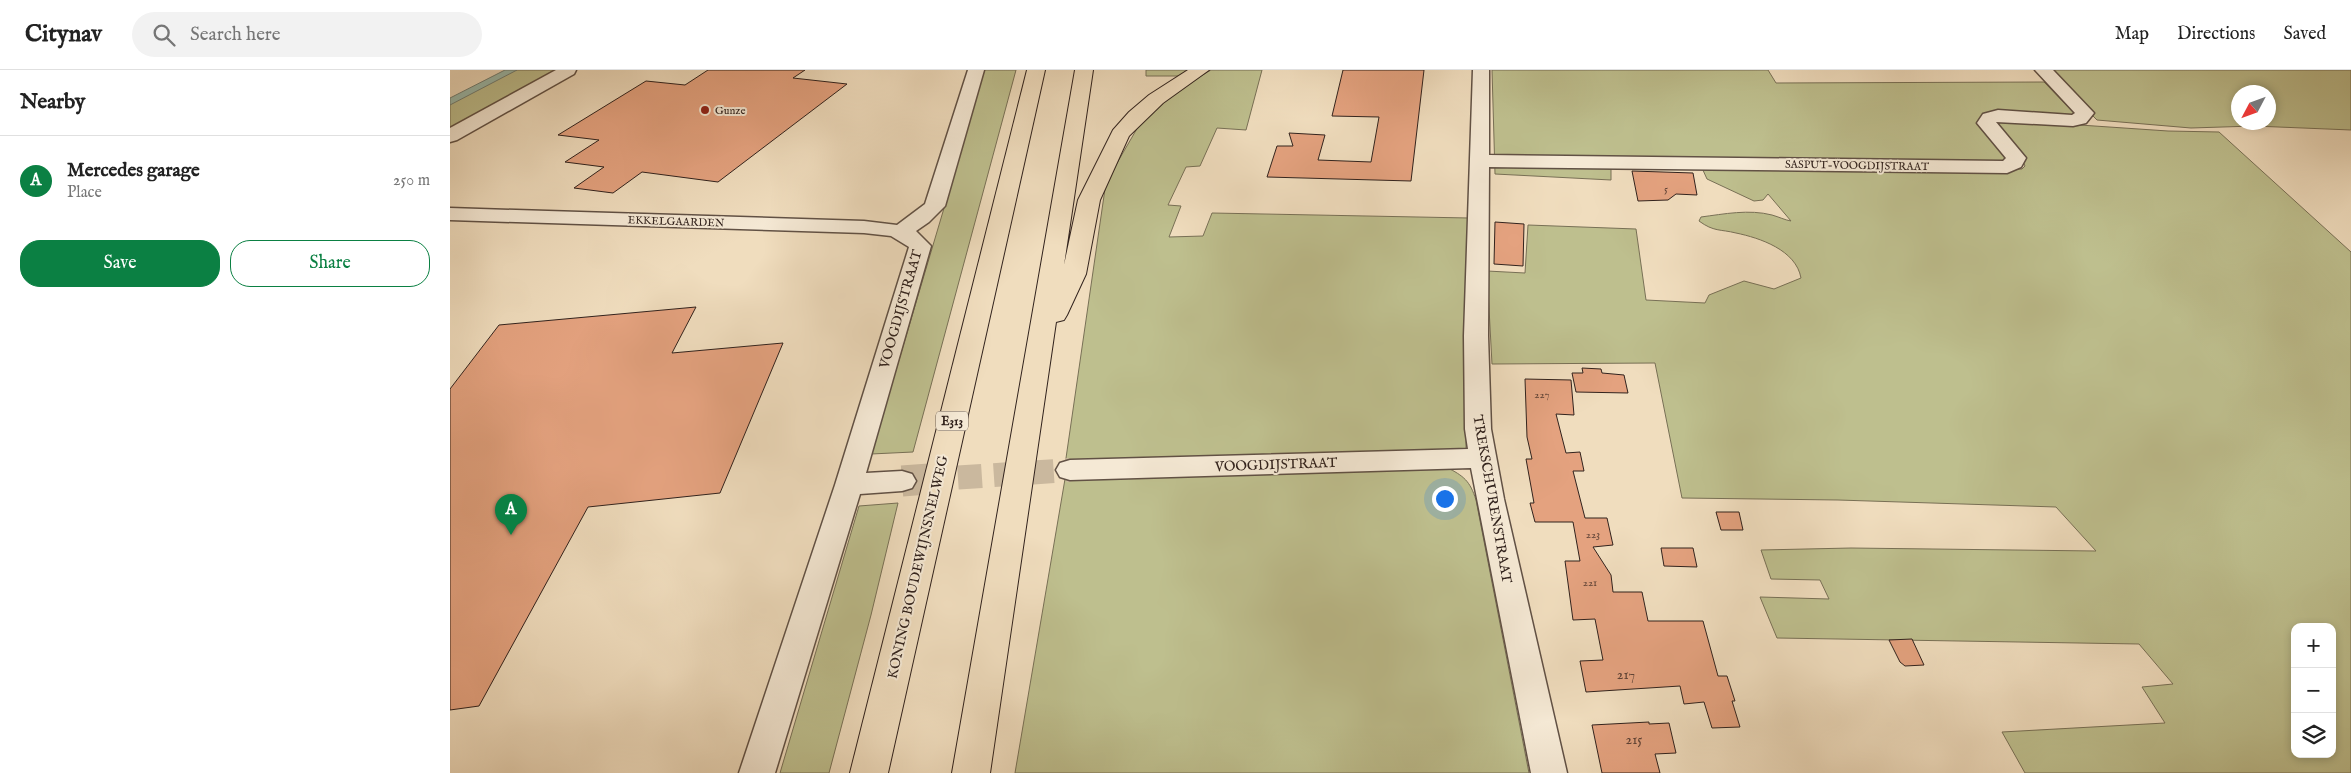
<!DOCTYPE html>
<html lang="en">
<head>
<meta charset="utf-8">
<style>
  :root { --surface:#fff; --page:#f2f2f2; --text:#222; --muted:#767676; --line:#e0e0e0; --accent:#0b8043 }
  body { margin:0; font-family:"IM FELL English",serif; background:var(--page); color:var(--text) }
  .controls { position:absolute; right:15px; bottom:15px; display:grid; overflow:hidden; border-radius:10px; box-shadow:0 2px 8px #0003 }
  .controls button { width:45px; height:45px; display:grid; place-items:center; padding:0; border:0; border-bottom:1px solid var(--line); background:var(--surface); color:var(--text); font:25px sans-serif }
  .compass { position:absolute; left:1781px; top:15px; width:45px; height:45px; border-radius:50%; background:var(--surface); box-shadow:0 2px 8px #0003; rotate:229deg }
  .you { position:absolute; left:994px; top:428px; width:18px; height:18px; margin:-12px; border:4px solid #fff; border-radius:50%; background:#1a73e8; box-shadow:0 0 0 8px #1a73e833 }
  .badge { display:grid; place-items:center; width:32px; height:32px; border-radius:50%; background:var(--accent); color:#fff; font-size:16px; font-weight:700 }
  .pin { position:absolute; translate:-50% -41px; filter:drop-shadow(0 1px 2px #0008) }
  .pin::after { content:''; position:absolute; top:26px; width:18px; height:15px; background:inherit; clip-path:polygon(0 0,100% 0,50% 100%) }
  .list { margin:0; padding:0; list-style:none }
  h2 { display:flex; justify-content:space-between; align-items:center; height:65px; margin:0; padding:0 20px; font-size:21px }
  h2 small { font-size:16px; font-weight:400; color:var(--muted) }
  .list li { display:grid; grid-template-columns:32px 1fr auto; gap:15px; align-items:center; box-sizing:border-box; height:90px; padding:0 20px; border-top:1px solid var(--line) }
  .list b { display:block; font-size:19px; white-space:nowrap }
  .list p { margin:0; font-size:16px; white-space:nowrap; color:var(--muted) }
  .list em { font-size:16px; font-style:normal; color:var(--muted) }
  .actions { display:flex; gap:10px; padding:15px 20px }
  .actions a { flex:1; padding:11px 0; border:1px solid var(--accent); border-radius:20px; text-align:center; font-size:18px; color:var(--accent) }
  .actions .main { background:var(--accent); color:#fff }
  .icon { flex:none; width:28px; height:28px; fill:none; stroke:currentColor; stroke-width:2; stroke-linecap:round; stroke-linejoin:round }
  .map { position:relative; flex:none; width:1901px; height:703px; overflow:hidden }
  header { display:flex; align-items:center; gap:30px; box-sizing:border-box; height:70px; padding:0 25px; background:var(--surface); border-bottom:1px solid var(--line) }
  header strong { font-size:24px }
  nav { display:flex; gap:28px; margin-inline-start:auto; font-size:18px }
  .search { width:350px; height:45px; background:var(--page); display:flex; align-items:center; gap:12px; box-sizing:border-box; padding:0 18px; border-radius:28px; color:var(--muted); font-size:19px }
  main { display:flex }
  aside { flex:1; background:var(--surface) }
  .map>svg:first-child { display:block }
</style>
</head>
<body>
<header>
<strong>Citynav</strong>
<div class="search"><svg class="icon" aria-label="search" viewBox="0 0 24 24"><circle cx="10" cy="10" r="6"/><path d="M15 15l6 6"/></svg>Search here</div>
<nav><a>Map</a><a>Directions</a><a>Saved</a></nav>
</header>
<main>
<aside>
<h2>Nearby<small></small></h2>
<ul class="list">
<li><span class="badge">A</span><div><b>Mercedes garage</b><p>Place</p></div><em>250 m</em></li>
</ul>
<div class="actions"><a class="main">Save</a><a>Share</a></div>
</aside>
<div class="map">
<svg width="1901" height="703" viewBox="0 0 1901 703">
  <rect width="100%" height="100%" fill="#f0ddbe"/>
  <filter id="stains"><feTurbulence type="fractalNoise" baseFrequency=".004" numOctaves="4"/><feColorMatrix values="0 0 0 0 .2 0 0 0 0 .09 0 0 0 0 .02 0 0 0 .5 -.17"/></filter>
  <radialGradient id="worn" r=".72"><stop offset=".6" stop-color="#630" stop-opacity="0"/><stop offset="1" stop-color="#630" stop-opacity=".3"/></radialGradient>
  <g fill="#bebf8e" stroke="#787056" fill-rule="evenodd">
    <polygon points="59,0 110,0 0,62 0,32"/>
    <polygon points="531,0 566,0 463,382 421,384 500,118"/>
    <polygon points="696,0 742,0 731,6 696,6"/>
    <polygon points="761,0 812,0 796,60 767,58 750,96 736,97 718,135 731,136 719,167 753,166 762,143 1019,148 1016,379 1005,383 615,395 656,112 692,50 732,17"/>
    <polygon points="1042,0 1318,0 1326,13 1594,12 1626,45 1533,45 1527,52 1555,86 1556,90 1553,93 1161,91 1161,110 1045,104"/>
    <path d="M1597 0H1901V60L1804 56 1741 58 1647 50ZM1788 22H1818V52H1788Z"/>
    <path d="M1556 50 1718 61 1769 62 1901 182V703H1575L1552 662 1715 653 1692 617 1723 614 1689 574 1327 568 1310 527 1379 529 1370 510 1321 509 1311 480 1401 478 1646 481 1606 437 1388 430 1232 428 1205 293 1042 294 1037 201 1075 203 1078 155 1186 159 1196 230 1255 233 1259 225 1294 211 1324 219 1351 208C1346 180 1310 168 1286 163 1270 159 1264 162 1249 151L1251 147C1274 144 1299 139 1322 145 1329 147 1335 150 1341 151L1318 124 1313 130 1304 131 1257 109 1252 98 1572 99 1575 96 1572 89 1545 55ZM1845 557H1882V684H1845Z"/>
    <path d="M996 397C1014 406 1020 411 1026 430L1079 703H565L615 409Z"/>
    <polygon points="448,433 421,545 379,703 330,703 409,436"/>
  </g>
  <polygon fill="#9bbcae" stroke="#717e74" points="55,0 67,0 0,35 0,28"/>
  <g fill="#e4a27f" stroke="#31221d">
    <polygon points="258,0 355,0 343,8 397,14 268,112 192,102 163,123 124,118 154,97 115,92 149,70 108,65 196,11 235,15"/>
    <polygon points="893,0 974,0 961,111 817,107 827,76 843,76 839,63 875,65 868,90 921,92 929,47 882,46"/>
    <polygon points="1182,101 1243,103 1247,125 1226,124 1218,130 1188,131"/>
    <polygon points="1045,152 1074,154 1073,196 1044,194"/>
    <polygon points="246,237 222,283 333,273 270,423 138,437 29,636 0,640 0,319 49,255"/>
    <polygon points="1132,298 1151,299 1152,303 1174,305 1178,323 1126,322 1122,303 1133,303"/>
    <polygon points="1075,309 1121,310 1124,345 1106,344 1116,383 1130,382 1134,401 1123,401 1135,448 1157,448 1163,475 1143,477 1161,505 1163,522 1192,522 1198,551 1253,551 1268,606 1277,606 1285,631 1282,631 1290,657 1262,658 1254,632 1234,634 1230,616 1136,622 1130,591 1153,590 1145,549 1123,550 1115,491 1130,491 1123,452 1085,452 1080,433 1084,433 1076,389 1082,389 1077,367"/>
    <polygon points="1266,442 1289,442 1293,460 1271,460"/>
    <polygon points="1211,478 1243,478 1247,497 1214,496"/>
    <polygon points="1462,569 1474,595 1455,596 1450,592 1439,570"/>
    <polygon points="1199,652 1199,654 1219,653 1226,683 1205,684 1210,703 1152,703 1142,655"/>
  </g>
  <g fill="none" stroke-linecap="round" stroke-linejoin="round">
    <polyline stroke="#cab89e" stroke-width="24" stroke-dasharray="24 12" stroke-linecap="butt" points="472,410 620,400"/>
    <polyline stroke="#cab89e" stroke-width="31" stroke-dasharray="31 16" stroke-linecap="butt" points="452,411 491,408"/>
    <g stroke="#615145" stroke-width="3">
      <g id="street">
        <polygon points="106,0 126,0 124,4 7,70 0,72 0,58"/>
        <polygon points="518,0 534,0 495,136 479,152 466,161 481,176 416,403 452,401 462,404 466,411 462,418 452,421 410,424 325,703 289,703 385,415 459,177 441,166 414,163 0,150 0,138 414,151 447,155 475,134"/>
        <polygon points="1023,0 1039,0 1039,85 1553,91 1556,88 1527,53 1533,44 1548,40 1622,45 1625,43 1585,0 1603,0 1644,43 1636,53 1623,56 1546,52 1576,88 1571,97 1557,103 1039,97 1038,266 1041,359 1054,429 1117,703 1081,703 1021,398 620,410 610,407 606,400 610,393 620,390 1018,379 1015,359 1014,266"/>
      </g>
    </g>
    <g stroke="#31221d" stroke-width="2">
      <g id="highway">
        <polygon points="577,0 595,0 438,703 400,703"/>
        <polygon points="625,0 643,0 614,195 628,130 663,60 679,42 699,25 738,0 759,0 713,33 679,66 650,130 636,204 617,245 614,250 606,252 540,703 502,703"/>
      </g>
    </g>
    <use href="#street" fill="#f5e9d5" fill-rule="evenodd"/>
    <use href="#highway" fill="#f0ddbe" fill-rule="evenodd"/>
  </g>
  <circle fill="#8f2418" stroke="#f5e9d5" stroke-width="2" cx="255" cy="40" r="5"/>
  <g text-anchor="middle" stroke-width="4" stroke-linejoin="round" paint-order="stroke">
    <g font-size="11" fill="#31221d" stroke="#f5e9d5" text-anchor="start">
      <text x="265" y="44">Gunze</text>
    </g>
    <g font-size="11" fill="#31221d" stroke="#f5e9d5">
      <text transform="translate(1407 95) rotate(1)" y="4">SASPUT-VOOGDIJSTRAAT</text>
      <text transform="translate(226 151) rotate(2)" y="4">EKKELGAARDEN</text>
    </g>
    <g font-size="11" fill="#5e4236">
      <text x="1216" y="122">5</text>
      <text x="1092" y="328">227</text>
      <text x="1143" y="468">223</text>
      <text x="1140" y="516">221</text>
    </g>
    <rect fill="#f5e9d5" stroke="#6c5e54" stroke-width="1" x="486" y="341.5" width="32" height="19" rx="4"/>
    <g font-size="12" font-weight="bold" fill="#31221d">
      <text x="502" y="355">E313</text>
    </g>
    <g font-size="14" fill="#31221d" stroke="#f5e9d5">
      <text transform="translate(450 239) rotate(-74)" y="5">VOOGDIJSTRAAT</text>
      <text transform="translate(826 394) rotate(-2)" y="5">VOOGDIJSTRAAT</text>
      <text transform="translate(1043 429) rotate(80)" y="5">TREKSCHURENSTRAAT</text>
      <text transform="translate(467 497) rotate(-77)" y="5">KONING BOUDEWIJNSNELWEG</text>
    </g>
    <g font-size="14" fill="#5e4236">
      <text x="1176" y="609">217</text>
      <text x="1184" y="674">215</text>
    </g>
  </g>
  <rect width="100%" height="100%" filter="url(#stains)"/>
  <rect width="100%" height="100%" fill="url(#worn)"/>
</svg>
<div class="controls">
<button>+</button>
<button>−</button>
<button><svg class="icon" aria-label="layers" viewBox="0 0 24 24"><path d="M12 4l9 5-9 5-9-5zM3 14l9 5 9-5"/></svg></button>
</div>
<svg class="compass" viewBox="-18 -18 36 36"><path d="M0-13l5 13h-10z" fill="#e53935"/><path d="M0 13l5-13h-10z" fill="#767676"/></svg>
<div class="you"></div>
<div class="pin badge" style="left:61px;top:465px">A</div>
</div>
</main>
</body>
</html>
